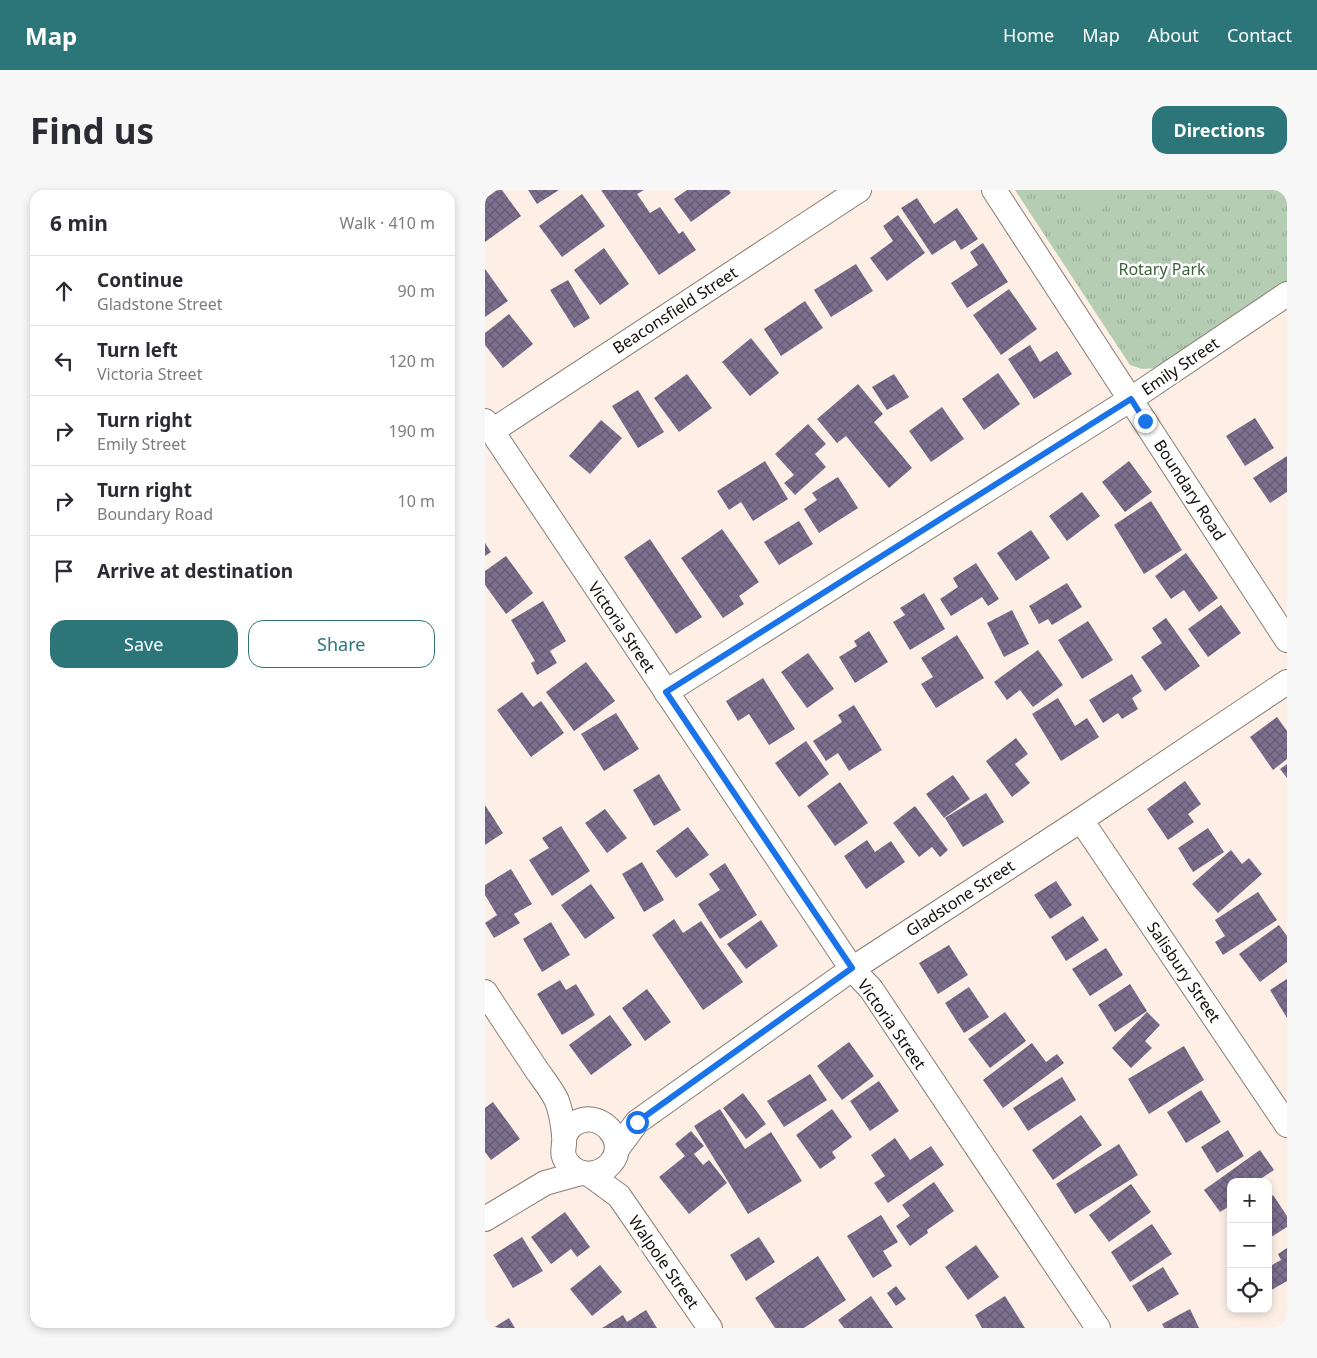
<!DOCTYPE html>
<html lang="en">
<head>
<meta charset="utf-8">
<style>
  :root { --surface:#fff; --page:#f7f7f7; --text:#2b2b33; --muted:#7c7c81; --line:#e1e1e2; --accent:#2c7679 }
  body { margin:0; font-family:"Noto Sans",sans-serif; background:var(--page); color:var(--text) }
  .controls { position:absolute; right:15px; bottom:15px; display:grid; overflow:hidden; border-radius:10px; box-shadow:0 2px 8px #0003 }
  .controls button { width:45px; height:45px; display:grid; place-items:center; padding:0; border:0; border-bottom:1px solid var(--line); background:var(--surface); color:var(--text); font:25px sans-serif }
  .stop { position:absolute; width:15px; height:15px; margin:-11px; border:4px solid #1a73e8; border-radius:50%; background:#fff }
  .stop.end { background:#1a73e8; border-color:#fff; box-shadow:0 1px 5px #0008 }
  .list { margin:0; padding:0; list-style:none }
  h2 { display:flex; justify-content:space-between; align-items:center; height:65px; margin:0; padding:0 20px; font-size:21px }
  h2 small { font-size:16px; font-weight:400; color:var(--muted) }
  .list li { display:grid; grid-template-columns:32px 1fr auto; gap:15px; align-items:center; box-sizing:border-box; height:70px; padding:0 20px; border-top:1px solid var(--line) }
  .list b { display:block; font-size:19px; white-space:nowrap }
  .list p { margin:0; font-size:16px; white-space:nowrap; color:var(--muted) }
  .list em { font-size:16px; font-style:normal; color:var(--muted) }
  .actions { display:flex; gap:10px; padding:15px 20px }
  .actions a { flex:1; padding:11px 0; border:1px solid var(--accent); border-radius:15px; text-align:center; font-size:18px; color:var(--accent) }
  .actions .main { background:var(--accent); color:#fff }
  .icon { flex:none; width:28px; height:28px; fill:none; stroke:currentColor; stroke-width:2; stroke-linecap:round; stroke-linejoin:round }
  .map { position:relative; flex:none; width:802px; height:1138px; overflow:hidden; border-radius:15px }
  header { display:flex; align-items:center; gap:30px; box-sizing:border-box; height:70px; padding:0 25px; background:var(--accent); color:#fff }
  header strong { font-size:24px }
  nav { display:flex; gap:28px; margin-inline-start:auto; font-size:18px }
  .intro { display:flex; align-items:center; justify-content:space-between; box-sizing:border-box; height:120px; padding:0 30px }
  h1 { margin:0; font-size:35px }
  .button { padding:12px 22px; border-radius:15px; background:var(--accent); color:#fff; font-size:18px; font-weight:700 }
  main { display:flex; gap:30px; padding:0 30px }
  aside { flex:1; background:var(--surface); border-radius:15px; box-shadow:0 2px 8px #0003 }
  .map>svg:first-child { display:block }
</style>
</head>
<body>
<header>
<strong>Map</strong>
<nav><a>Home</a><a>Map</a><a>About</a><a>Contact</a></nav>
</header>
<div class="intro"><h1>Find us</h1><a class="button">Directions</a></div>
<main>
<aside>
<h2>6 min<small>Walk · 410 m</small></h2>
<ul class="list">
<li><svg class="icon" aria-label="ahead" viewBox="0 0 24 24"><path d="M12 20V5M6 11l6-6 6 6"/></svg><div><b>Continue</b><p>Gladstone Street</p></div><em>90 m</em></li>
<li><svg class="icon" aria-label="left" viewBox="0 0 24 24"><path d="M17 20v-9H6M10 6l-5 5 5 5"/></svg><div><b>Turn left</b><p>Victoria Street</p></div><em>120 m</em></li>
<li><svg class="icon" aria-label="right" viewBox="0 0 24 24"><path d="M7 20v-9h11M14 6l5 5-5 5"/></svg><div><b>Turn right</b><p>Emily Street</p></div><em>190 m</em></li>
<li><svg class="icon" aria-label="right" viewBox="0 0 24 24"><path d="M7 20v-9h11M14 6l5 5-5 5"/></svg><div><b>Turn right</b><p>Boundary Road</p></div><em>10 m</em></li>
<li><svg class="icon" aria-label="arrive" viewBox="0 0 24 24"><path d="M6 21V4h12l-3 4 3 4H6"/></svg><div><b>Arrive at destination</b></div></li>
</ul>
<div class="actions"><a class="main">Save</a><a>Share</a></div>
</aside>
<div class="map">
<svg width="802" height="1138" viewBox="0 0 802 1138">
  <defs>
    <pattern id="grass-tufts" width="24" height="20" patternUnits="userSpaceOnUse" patternTransform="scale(1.25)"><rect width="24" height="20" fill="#b4cdb3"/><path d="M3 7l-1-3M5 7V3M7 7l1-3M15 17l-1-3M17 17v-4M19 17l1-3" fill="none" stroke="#9aaf99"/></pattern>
    <pattern id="building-cross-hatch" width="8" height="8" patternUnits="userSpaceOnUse" patternTransform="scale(1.25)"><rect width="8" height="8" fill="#7d708f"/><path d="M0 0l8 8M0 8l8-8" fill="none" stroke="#655a73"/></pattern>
  </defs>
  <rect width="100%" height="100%" fill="#fdefe6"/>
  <polygon fill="url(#grass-tufts)" points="530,0 802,0 802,91 673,178 657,179 645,175"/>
  <polygon fill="#b4cdb3" points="610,0 622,0 629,12 604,27 593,10"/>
  <g fill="url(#building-cross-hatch)">
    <polygon points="12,0 17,0 36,26 0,52 0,9"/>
    <polygon points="43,0 74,0 52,14"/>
    <polygon points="116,0 159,0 152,4 165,23 175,17 194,44 198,41 211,60 174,85"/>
    <polygon points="202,0 244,0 246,3 206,32 189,9"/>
    <polygon points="97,4 120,36 77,67 54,36"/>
    <polygon points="432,8 449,34 472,18 493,49 476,60 470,50 447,65 416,18"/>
    <polygon points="413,25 440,63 402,91 385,68 408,51 398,36"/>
    <polygon points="498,53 523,92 482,118 466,93 493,75 485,62"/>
    <polygon points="119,58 144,94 115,115 89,80"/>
    <polygon points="371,74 388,101 346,127 329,100"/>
    <polygon points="0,79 23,111 0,127"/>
    <polygon points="83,90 105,128 89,138 65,100"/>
    <polygon points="524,99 552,139 516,165 488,125"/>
    <polygon points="320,111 338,138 296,166 279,139"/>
    <polygon points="24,124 48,154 18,178 0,155 0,143"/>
    <polygon points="266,148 294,183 265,206 237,172"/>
    <polygon points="545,155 555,172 572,161 587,184 549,209 523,169"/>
    <polygon points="513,183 535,214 499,240 477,209"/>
    <polygon points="202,184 227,218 194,242 169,208"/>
    <polygon points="409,184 424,207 402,220 387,197"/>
    <polygon points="373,194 398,224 389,232 427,278 404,298 361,246 352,253 332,229"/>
    <polygon points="153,200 179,242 153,258 127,216"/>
    <polygon points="457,217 479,249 446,272 424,241"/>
    <polygon points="770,228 789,258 760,276 741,246"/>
    <polygon points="116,230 137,248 105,284 84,266"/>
    <polygon points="323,234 341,254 330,264 341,277 310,305 299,293 309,285 290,264"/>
    <polygon points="802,266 802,302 785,313 768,288"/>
    <polygon points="280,271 303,309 268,331 256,312 244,320 232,301"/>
    <polygon points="644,271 667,302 640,322 617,292"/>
    <polygon points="353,287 373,318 334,343 319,319 332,310 327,303"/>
    <polygon points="597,302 615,326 582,351 564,326"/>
    <polygon points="666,311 697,360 659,384 629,335"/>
    <polygon points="314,331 328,354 294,375 279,352"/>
    <polygon points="237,339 274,392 254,406 259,414 238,428 196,368"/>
    <polygon points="546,340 565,368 531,391 512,363"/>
    <polygon points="165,349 217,427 191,444 139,367"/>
    <polygon points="0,353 6,362 0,366"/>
    <polygon points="701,363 733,408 714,422 699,400 686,409 670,386"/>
    <polygon points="21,366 48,403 21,424 0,395 0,381"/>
    <polygon points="491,373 514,409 503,416 497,407 466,426 455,409 473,397 468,388"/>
    <polygon points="582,393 597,417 567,435 563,429 554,434 544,416"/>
    <polygon points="439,403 460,439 425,460 408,432 420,425 415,418"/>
    <polygon points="58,411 81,451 65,461 72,473 52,485 46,473 50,471 26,430"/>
    <polygon points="736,415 756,443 723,467 703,439"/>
    <polygon points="527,420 544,454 519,467 502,433"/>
    <polygon points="681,428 715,476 680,501 656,467 677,453 667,438"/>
    <polygon points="603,431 628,470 597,489 573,450"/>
    <polygon points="384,441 403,472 370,493 354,467 372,456 369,451"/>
    <polygon points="472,445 499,488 451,518 436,494 448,487 436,468"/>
    <polygon points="553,460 578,495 548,517 535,500 522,510 509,492"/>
    <polygon points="323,463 349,499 322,518 296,482"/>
    <polygon points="101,472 130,511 89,541 61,502"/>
    <polygon points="647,484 657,501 647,508 653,519 637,529 633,523 618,533 604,510"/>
    <polygon points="278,488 310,539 284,555 264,524 253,531 241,511"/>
    <polygon points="37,502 48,517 56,511 79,543 46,567 12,520"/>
    <polygon points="573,508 590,536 602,528 614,547 576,571 547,524"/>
    <polygon points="369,515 397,560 364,581 353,563 341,571 328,551 357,532 353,525"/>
    <polygon points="131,523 154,559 119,581 96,544"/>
    <polygon points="792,527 802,541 802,569 788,580 765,547"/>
    <polygon points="531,548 543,564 530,574 545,593 527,607 501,571"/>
    <polygon points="321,551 344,584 314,607 290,573"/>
    <polygon points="802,574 802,588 795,579"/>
    <polygon points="174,584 196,620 169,636 148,600"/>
    <polygon points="468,585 485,609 459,628 441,604"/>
    <polygon points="700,591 716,614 703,624 709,632 683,650 662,619"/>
    <polygon points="355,592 383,633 350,656 322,616"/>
    <polygon points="501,603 519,632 478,657 460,628"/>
    <polygon points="0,615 18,643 0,655"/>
    <polygon points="430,616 463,660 455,667 447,657 434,667 408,633"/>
    <polygon points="120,619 142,648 122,663 100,633"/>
    <polygon points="76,636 105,681 67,706 44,670 64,658 57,648"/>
    <polygon points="203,637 224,665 191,688 171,661"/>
    <polygon points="723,638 739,662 708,682 693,658"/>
    <polygon points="382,650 390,662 406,651 420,672 381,699 359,666"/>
    <polygon points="746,660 757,674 764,668 777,684 733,723 707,694"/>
    <polygon points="157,672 179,710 159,722 137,684"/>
    <polygon points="240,673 272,725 235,749 213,714 235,700 224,684"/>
    <polygon points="26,679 47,714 29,724 35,733 9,748 0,733 12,725 0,705 0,695"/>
    <polygon points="571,691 587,715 565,729 549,705"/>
    <polygon points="106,694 130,728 100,749 76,715"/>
    <polygon points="773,702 792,730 738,765 730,752 740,746 730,730"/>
    <polygon points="598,726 614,750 581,771 566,747"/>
    <polygon points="189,729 198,743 216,731 258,792 218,820 167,745"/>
    <polygon points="276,730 293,756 261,779 242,754"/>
    <polygon points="66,732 85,765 57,782 38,749"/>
    <polygon points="794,735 802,746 802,772 775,792 754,764"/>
    <polygon points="464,755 483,785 453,804 434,773"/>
    <polygon points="621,758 638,785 605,806 587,779"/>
    <polygon points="802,789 802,828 785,800"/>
    <polygon points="75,790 81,800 91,794 110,825 77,845 52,804"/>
    <polygon points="645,794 662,821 630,842 613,815"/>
    <polygon points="484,797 504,827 479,843 460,813"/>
    <polygon points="162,799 186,832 160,851 137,818"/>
    <polygon points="520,822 541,851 505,878 483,849"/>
    <polygon points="662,822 675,835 660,851 667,858 646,878 627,858"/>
    <polygon points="125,825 147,855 106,885 84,855"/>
    <polygon points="364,852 389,886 357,910 332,876"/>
    <polygon points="547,853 561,872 572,864 579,873 518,918 498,890"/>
    <polygon points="699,856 719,890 664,924 643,889"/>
    <polygon points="325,884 342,910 299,937 282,911"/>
    <polygon points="577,887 591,910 543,941 528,918"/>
    <polygon points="394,891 414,921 385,941 365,911"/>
    <polygon points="716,900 736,932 701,953 682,922"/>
    <polygon points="258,903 281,934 261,949 238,918"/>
    <polygon points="8,912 35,949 6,970 0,962 0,918"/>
    <polygon points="235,919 260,959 286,942 317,991 263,1024 209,936"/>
    <polygon points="347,919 367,947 347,962 351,968 335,979 311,945"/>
    <polygon points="596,925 617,955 568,990 547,960"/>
    <polygon points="743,940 759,966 732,983 716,957"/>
    <polygon points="206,941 219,956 209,964 218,975 224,970 242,993 204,1024 174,987 200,966 190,954"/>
    <polygon points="410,948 425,970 446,956 459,975 403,1013 389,993 400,986 386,965"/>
    <polygon points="634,954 653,985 590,1024 571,994"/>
    <polygon points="775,960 789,980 771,992 746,992 746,1015 735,1022 719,1000"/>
    <polygon points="449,992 469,1021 442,1040 443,1043 425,1056 411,1036 425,1026 417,1015"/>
    <polygon points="646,994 666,1022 624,1052 604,1025"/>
    <polygon points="788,1005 802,1026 802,1037 783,1049 783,1009"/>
    <polygon points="80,1022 105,1057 92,1067 86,1059 66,1074 46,1047"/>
    <polygon points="396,1025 413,1052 398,1061 407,1076 388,1088 362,1046"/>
    <polygon points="667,1034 687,1064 645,1092 626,1062"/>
    <polygon points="37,1047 58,1081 28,1098 8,1065"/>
    <polygon points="274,1047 290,1072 261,1091 245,1065"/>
    <polygon points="491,1055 514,1087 483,1110 460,1077"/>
    <polygon points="802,1058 802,1091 783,1102 783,1077 796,1070 793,1064"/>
    <polygon points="333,1066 361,1110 319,1138 290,1138 270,1108"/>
    <polygon points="115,1075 137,1102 107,1126 85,1099"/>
    <polygon points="678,1077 694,1104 663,1122 647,1096"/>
    <polygon points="411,1096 421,1109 411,1116 402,1103"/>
    <polygon points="386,1106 408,1138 359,1138 353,1130"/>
    <polygon points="520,1106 540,1138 497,1138 490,1125"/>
    <polygon points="705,1119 714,1138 679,1138 677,1134"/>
    <polygon points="161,1120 172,1138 117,1138 138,1125 142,1132"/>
    <polygon points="24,1128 30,1138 8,1138"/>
  </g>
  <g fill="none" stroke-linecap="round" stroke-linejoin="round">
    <g stroke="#897d75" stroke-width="26">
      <g id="minor">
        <polyline points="509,0 802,450"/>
        <polyline points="0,231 367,779 386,799 613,1138"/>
        <polyline points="7,241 374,0"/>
        <polyline points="181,502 646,209 802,104"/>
        <polyline points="596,630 802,935"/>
        <path d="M0 802C17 828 34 853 51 879 57 888 67 900 72 911 75 919 78 935 79 944 81 958 73 963 85 976 97 988 116 985 126 973 145 951 114 917 89 934 85 936 82 942 79 946"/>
        <polyline points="132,959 152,932 367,779 596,630 802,492"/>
        <polyline points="104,984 134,1006 225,1138"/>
        <polyline points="0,1029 60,993 96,983"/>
      </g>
    </g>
    <use href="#minor" stroke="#fff" stroke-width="24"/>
  </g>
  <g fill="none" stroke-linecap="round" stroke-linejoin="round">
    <polyline stroke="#1a73e8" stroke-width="6" points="152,932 367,778 181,502 646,209 660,231"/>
  </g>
  <g text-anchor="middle" stroke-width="5" stroke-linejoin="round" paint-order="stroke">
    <g font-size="16" fill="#3b633b" stroke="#fff">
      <text x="677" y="85">Rotary Park</text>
    </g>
    <g font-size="16" fill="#110c0a" stroke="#fff">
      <text transform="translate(190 120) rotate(-33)" y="6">Beaconsfield Street</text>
      <text transform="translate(695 176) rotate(-34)" y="6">Emily Street</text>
      <text transform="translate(705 300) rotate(57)" y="6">Boundary Road</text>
      <text transform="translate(137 437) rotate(56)" y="6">Victoria Street</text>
      <text transform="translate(475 708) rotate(-33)" y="6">Gladstone Street</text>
      <text transform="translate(699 782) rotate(56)" y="6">Salisbury Street</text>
      <text transform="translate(407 834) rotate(55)" y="6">Victoria Street</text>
      <text transform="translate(179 1072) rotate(55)" y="6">Walpole Street</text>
    </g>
  </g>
</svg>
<div class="controls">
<button>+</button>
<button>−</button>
<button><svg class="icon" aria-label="locate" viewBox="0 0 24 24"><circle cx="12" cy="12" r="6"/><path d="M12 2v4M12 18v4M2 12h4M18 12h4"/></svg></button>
</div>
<div class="stop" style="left:152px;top:932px"></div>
<div class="stop end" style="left:660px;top:231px"></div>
</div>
</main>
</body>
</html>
